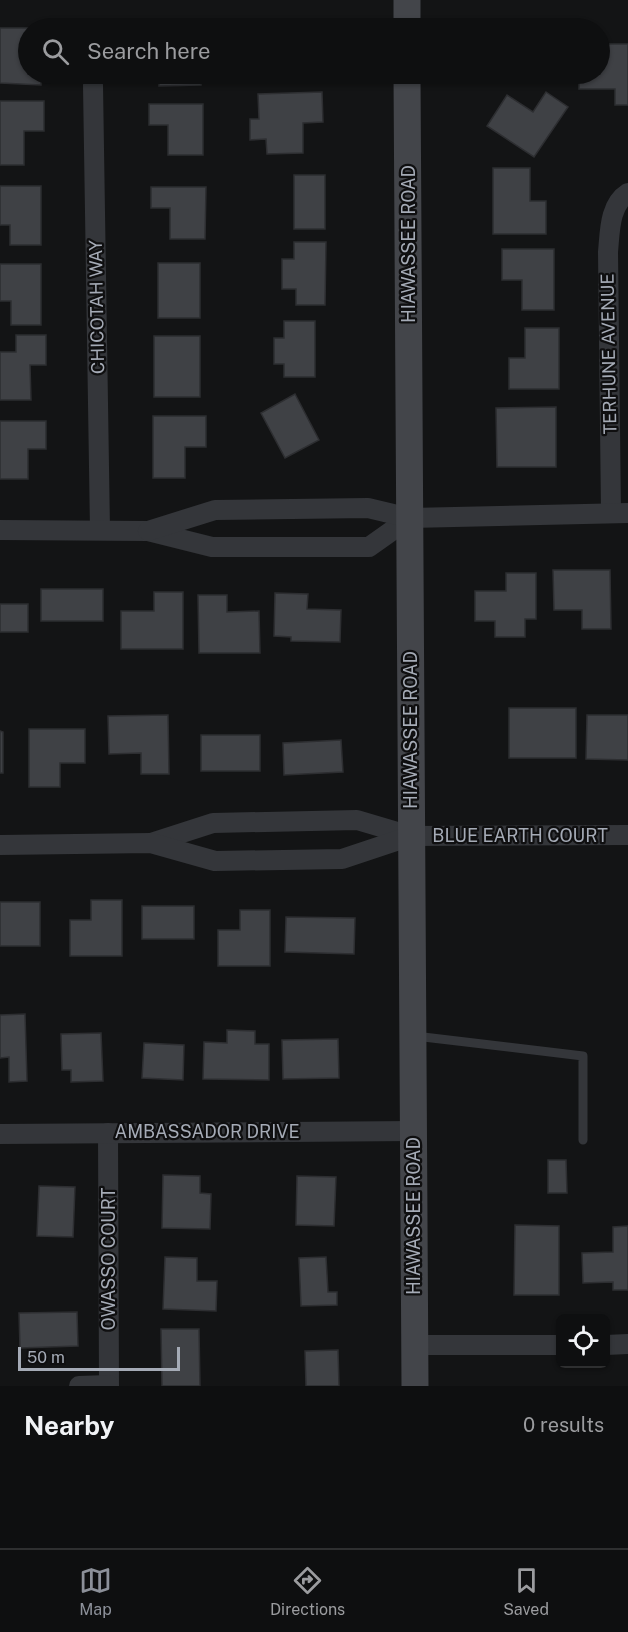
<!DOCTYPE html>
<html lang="en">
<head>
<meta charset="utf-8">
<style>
  :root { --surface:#0e0f10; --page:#171819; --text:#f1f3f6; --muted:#9b9c9f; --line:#2e2f30; --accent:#8c9099 }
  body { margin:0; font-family:"Public Sans",sans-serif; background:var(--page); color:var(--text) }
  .controls { position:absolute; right:18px; bottom:18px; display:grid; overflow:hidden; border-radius:9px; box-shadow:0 2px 4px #0004 }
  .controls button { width:54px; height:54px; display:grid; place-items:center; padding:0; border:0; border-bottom:2px solid var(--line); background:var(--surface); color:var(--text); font:30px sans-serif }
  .scale { position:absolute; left:18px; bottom:15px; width:162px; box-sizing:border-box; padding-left:6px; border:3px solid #a5abb6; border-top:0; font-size:16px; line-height:21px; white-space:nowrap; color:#a5abb6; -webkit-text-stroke:4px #0f0f10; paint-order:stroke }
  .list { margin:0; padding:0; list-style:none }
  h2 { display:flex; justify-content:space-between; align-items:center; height:78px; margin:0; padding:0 24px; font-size:26px }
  h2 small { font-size:20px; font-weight:400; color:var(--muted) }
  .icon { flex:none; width:33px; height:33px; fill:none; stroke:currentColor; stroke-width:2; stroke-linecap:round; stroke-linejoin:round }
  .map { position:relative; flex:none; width:628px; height:1386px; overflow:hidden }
  .search { position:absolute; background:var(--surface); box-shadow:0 2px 4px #0004; left:18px; right:18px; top:18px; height:66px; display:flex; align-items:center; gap:15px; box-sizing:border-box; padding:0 21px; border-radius:33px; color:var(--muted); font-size:22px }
  .sheet { height:162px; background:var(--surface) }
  nav { display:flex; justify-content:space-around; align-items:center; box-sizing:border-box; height:84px; border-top:2px solid var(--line); background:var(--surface); font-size:16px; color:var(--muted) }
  nav a { display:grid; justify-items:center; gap:3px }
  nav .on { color:var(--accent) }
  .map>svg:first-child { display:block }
</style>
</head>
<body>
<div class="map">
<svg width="628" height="1386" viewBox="0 0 628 1386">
  <rect width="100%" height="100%" fill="#131415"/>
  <g fill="#3f4145" stroke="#2d2e31" stroke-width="1.5">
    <rect x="287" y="27" width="35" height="1"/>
    <polygon points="0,28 29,28 28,74 41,74 41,85 0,83"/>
    <polygon points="600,44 628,44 628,105 615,105 615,89 579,89 579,74 600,74"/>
    <polygon points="159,74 201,74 201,85 159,86"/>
    <rect x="287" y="74" width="35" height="6"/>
    <polygon points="322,92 323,122 303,123 303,153 267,154 266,139 250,140 250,119 259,119 258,94"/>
    <polygon points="546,92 568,107 534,157 487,126 507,95 533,112"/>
    <polygon points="0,101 44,101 44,131 24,131 24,165 0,165"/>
    <polygon points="149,104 203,104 203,155 168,155 168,125 149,125"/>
    <polygon points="493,168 530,168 530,201 546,201 546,234 493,234"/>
    <rect x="294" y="175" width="31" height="54"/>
    <polygon points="0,186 41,186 41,245 10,245 10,225 0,225"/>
    <polygon points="151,187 206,187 205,239 170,239 170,208 151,208"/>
    <polygon points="294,242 326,242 325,305 296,305 296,289 282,289 282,259 294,259"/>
    <polygon points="502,249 554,249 554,310 522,310 522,280 502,280"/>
    <rect x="158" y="263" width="42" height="55"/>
    <polygon points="0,264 41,264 41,325 11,325 11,301 0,301"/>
    <polygon points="284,321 315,321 315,377 284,377 284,364 274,364 274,338 284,338"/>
    <polygon points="525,328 559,328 559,389 509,389 509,358 525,358"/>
    <polygon points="16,335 46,335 46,365 30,365 31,400 0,400 0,352 16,352"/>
    <rect x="154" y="336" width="46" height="61"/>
    <polygon points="295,394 319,440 285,458 261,413"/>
    <polygon points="556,407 556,467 497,467 496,408"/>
    <polygon points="153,416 206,416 206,447 185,447 185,478 153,478"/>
    <polygon points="0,421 46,421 46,449 28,449 28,479 0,479"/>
    <polygon points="553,570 610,570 611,629 582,629 582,610 554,610"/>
    <polygon points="506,573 536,573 536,619 525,619 525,637 495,637 495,621 475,621 475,591 506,591"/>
    <rect x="41" y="589" width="62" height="32"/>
    <polygon points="154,592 183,592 183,649 121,649 121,611 154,611"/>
    <polygon points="275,593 308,594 307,609 341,610 340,642 291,641 291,637 274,636"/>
    <polygon points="198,595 227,595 227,612 259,611 260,653 199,653"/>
    <rect x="0" y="604" width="28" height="28"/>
    <rect x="509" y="708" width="67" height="50"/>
    <polygon points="168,715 169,774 141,774 141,753 109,754 108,716"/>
    <polygon points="587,715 628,715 628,760 586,759"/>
    <polygon points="29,729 85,729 85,763 60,763 60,787 29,787"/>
    <polygon points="0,731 3,732 3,773 0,773"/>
    <rect x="201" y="735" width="59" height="36"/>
    <polygon points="341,740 343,772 284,775 283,743"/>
    <polygon points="91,900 122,900 122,956 70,956 70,920 91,920"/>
    <rect x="0" y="902" width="40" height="44"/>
    <rect x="142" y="906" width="52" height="33"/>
    <polygon points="240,910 270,910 270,966 218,966 218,930 240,930"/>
    <polygon points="286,917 355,918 354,954 285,952"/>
    <polygon points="25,1014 27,1081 9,1082 9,1057 0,1058 0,1015"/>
    <polygon points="227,1030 255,1031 255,1044 269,1044 269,1080 203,1079 204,1042 227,1043"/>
    <polygon points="101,1033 103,1081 71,1082 71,1070 62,1070 61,1034"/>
    <polygon points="338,1039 339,1078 283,1079 282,1040"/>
    <polygon points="144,1043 184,1045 183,1080 142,1078"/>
    <polygon points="548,1160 566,1160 567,1193 548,1193"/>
    <polygon points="163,1175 200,1176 200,1193 211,1194 210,1229 162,1228"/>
    <polygon points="297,1176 336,1177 334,1226 296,1225"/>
    <polygon points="39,1186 75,1187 73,1237 37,1236"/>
    <polygon points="515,1225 559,1226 559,1295 514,1295"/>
    <polygon points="628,1226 628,1290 613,1290 613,1282 583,1283 582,1253 613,1252 613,1227"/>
    <polygon points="165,1257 197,1258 197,1281 217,1281 216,1311 163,1309"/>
    <polygon points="326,1257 328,1292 337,1292 337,1305 301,1306 299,1258"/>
    <polygon points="77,1312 78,1346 20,1348 19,1313"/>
    <polygon points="161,1329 199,1329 200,1386 162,1386"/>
    <polygon points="338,1350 339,1386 306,1386 305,1351"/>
  </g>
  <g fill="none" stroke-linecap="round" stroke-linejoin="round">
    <polyline stroke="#34363a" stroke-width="9" points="415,1036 583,1056 583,1140"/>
    <g stroke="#34363a" stroke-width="20">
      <polyline points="93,85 100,530"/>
      <path d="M611 513 608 252C610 232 609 205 628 193"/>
      <polyline points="0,530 148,531 212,547 369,547 410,518"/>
      <polyline points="148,531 215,510 368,508 410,518 628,513"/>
      <polyline points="151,843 213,823 357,820 411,836 628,835"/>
      <polyline points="0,845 151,843 215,861 342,859 411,836"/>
      <polyline points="108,1133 109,1386"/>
      <polyline points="0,1134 414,1131"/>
      <polyline points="415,1345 560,1345"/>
      <polyline points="606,1345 628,1344"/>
      <polyline points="79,1386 109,1385"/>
    </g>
    <g stroke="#43454a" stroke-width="27">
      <polyline points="407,0 407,28"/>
      <polyline points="407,74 415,1386"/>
    </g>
  </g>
  <g text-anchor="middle" stroke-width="4.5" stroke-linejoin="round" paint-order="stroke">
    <g font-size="18" fill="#a5abb6" stroke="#0f0f10">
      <text transform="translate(409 244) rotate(-90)" y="6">HIAWASSEE ROAD</text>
      <text transform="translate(97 307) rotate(-91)" y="6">CHICOTAH WAY</text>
      <text transform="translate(609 354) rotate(-91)" y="6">TERHUNE AVENUE</text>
      <text transform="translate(411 730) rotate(-90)" y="6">HIAWASSEE ROAD</text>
      <text x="520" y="842">BLUE EARTH COURT</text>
      <text x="207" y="1138">AMBASSADOR DRIVE</text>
      <text transform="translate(414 1216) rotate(-90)" y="6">HIAWASSEE ROAD</text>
      <text transform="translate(109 1259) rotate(-90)" y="6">OWASSO COURT</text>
    </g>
  </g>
</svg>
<div class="controls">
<button><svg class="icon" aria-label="locate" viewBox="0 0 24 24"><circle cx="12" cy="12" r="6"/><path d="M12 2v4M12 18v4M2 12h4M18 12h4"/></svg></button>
</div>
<div class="scale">50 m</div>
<div class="search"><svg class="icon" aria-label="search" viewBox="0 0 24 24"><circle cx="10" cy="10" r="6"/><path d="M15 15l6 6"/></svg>Search here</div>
</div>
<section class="sheet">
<h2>Nearby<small>0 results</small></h2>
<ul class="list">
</ul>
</section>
<nav>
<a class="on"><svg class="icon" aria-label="map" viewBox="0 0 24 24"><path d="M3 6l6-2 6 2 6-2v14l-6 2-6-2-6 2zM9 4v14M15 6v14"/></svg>Map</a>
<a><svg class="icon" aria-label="directions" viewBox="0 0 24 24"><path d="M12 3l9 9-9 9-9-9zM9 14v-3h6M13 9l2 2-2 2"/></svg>Directions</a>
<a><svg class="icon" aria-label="saved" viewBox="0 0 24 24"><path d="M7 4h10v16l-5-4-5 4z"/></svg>Saved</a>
</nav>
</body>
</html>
